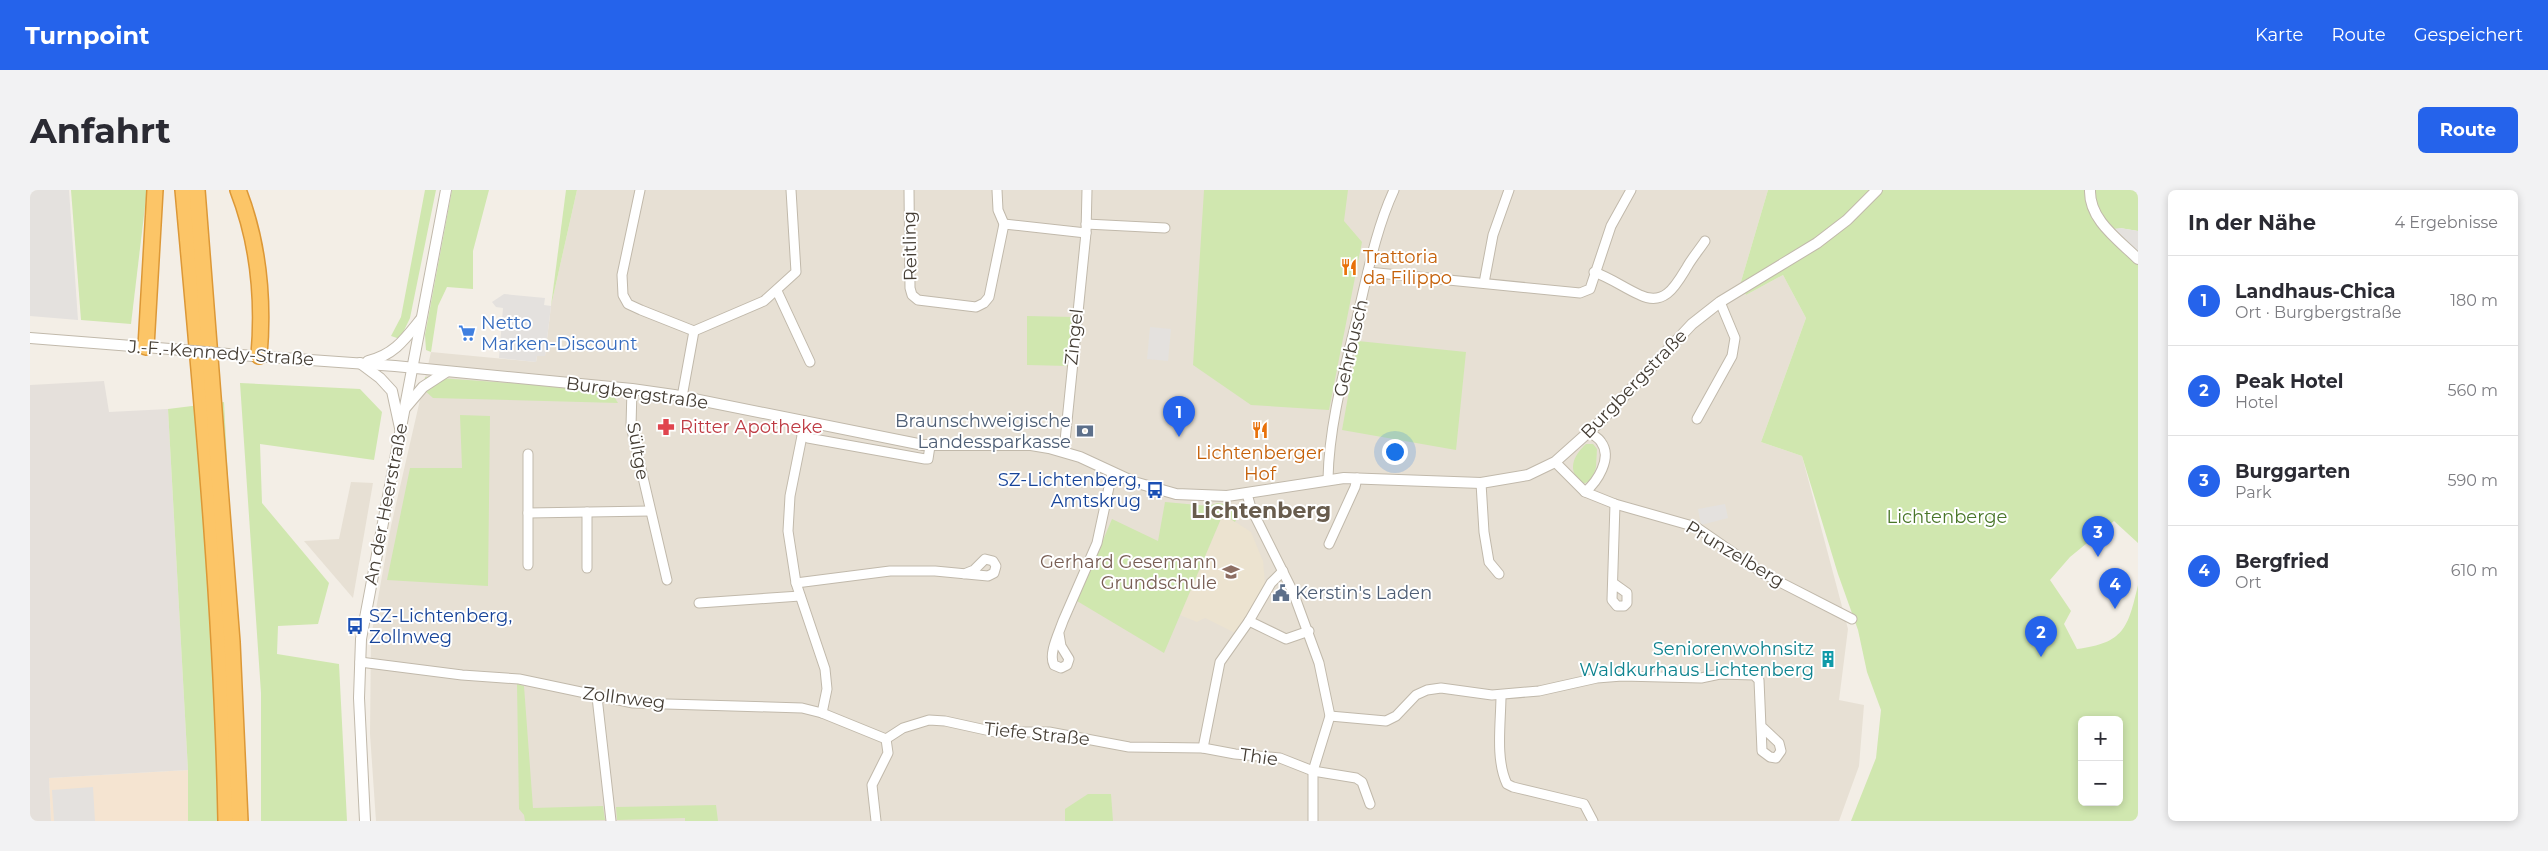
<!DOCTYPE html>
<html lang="de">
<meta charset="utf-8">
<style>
body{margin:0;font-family:Montserrat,sans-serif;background:#f2f2f3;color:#2b2b33}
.controls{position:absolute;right:15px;bottom:15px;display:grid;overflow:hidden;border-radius:8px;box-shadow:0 2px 8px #0003}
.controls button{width:45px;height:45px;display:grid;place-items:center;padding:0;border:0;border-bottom:1px solid #e1e1e2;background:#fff;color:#2b2b33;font:25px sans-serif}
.you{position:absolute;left:1364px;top:261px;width:18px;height:18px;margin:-12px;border:4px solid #fff;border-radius:50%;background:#1a73e8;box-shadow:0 0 0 8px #1a73e833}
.badge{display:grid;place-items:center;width:32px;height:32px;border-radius:50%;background:#2563eb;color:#fff;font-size:16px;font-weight:700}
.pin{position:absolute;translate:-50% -41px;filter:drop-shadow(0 1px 2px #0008)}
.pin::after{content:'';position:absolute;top:26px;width:18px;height:15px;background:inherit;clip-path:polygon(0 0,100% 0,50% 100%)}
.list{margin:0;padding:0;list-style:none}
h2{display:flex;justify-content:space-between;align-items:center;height:65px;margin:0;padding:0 20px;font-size:21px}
h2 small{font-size:16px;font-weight:400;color:#7c7c81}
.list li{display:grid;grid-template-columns:32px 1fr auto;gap:15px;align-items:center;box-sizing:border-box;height:90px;padding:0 20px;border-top:1px solid #e1e1e2}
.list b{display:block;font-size:19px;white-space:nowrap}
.list p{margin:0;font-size:16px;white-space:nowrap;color:#7c7c81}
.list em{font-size:16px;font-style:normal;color:#7c7c81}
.map{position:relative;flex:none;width:2108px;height:631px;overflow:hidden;border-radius:8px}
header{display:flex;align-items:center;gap:30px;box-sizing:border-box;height:70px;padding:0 25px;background:#2563eb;color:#fff}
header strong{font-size:24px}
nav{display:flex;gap:28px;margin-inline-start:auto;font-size:18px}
.intro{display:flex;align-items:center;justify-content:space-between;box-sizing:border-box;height:120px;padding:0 30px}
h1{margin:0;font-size:35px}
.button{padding:12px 22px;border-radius:8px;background:#2563eb;color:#fff;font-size:18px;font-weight:700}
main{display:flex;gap:30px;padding:0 30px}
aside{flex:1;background:#fff;border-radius:8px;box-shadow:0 2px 8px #0003}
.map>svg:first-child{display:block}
.residential{fill:#e7e0d4}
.commercial{fill:#f5e4d1}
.industrial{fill:#e5e0db}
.education{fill:#ece3d0}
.green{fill:#d0e7af;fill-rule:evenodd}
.parking{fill:#e4e1de}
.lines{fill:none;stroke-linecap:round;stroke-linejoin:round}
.minor-casing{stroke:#c1b9ab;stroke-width:11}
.tertiary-casing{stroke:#c1b9ab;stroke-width:12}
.motorway-casing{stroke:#dc9837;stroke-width:18}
.minor{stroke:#fff;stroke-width:9}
.tertiary{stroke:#fff;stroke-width:10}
.motorway{stroke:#fcc567;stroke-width:15}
.tertiary-bridge-casing{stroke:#c1b9ab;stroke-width:12;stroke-linecap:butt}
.tertiary-bridge{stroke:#fff;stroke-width:10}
.labels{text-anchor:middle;stroke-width:4;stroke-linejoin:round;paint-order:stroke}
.street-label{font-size:18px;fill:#453e35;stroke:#fff}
.food-label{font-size:18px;fill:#c56008;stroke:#fff;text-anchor:start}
.shop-label{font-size:18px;fill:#366cbe;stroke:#fff;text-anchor:start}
.service-label{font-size:18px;fill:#4e5e75;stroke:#fff;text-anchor:end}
.health-label{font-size:18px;fill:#be3a42;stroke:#fff;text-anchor:start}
.transit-label{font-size:18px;fill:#164399;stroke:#fff;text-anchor:end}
.park-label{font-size:18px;fill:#497629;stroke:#fff}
.education-label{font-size:18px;fill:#785e54;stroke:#fff;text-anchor:end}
.culture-label{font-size:18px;fill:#0d838f;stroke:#fff;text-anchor:end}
.district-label{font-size:22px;font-weight:bold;fill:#685c4d;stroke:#fff}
</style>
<header>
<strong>Turnpoint</strong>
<nav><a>Karte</a><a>Route</a><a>Gespeichert</a></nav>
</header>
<div class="intro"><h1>Anfahrt</h1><a class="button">Route</a></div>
<main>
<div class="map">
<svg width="2108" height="631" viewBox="0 0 2108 631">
<rect width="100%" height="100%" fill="#f3eee6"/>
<g class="residential">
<polygon points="547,0 1738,0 1710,95 1716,105 1753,85 1776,128 1731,252 1772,266 1818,439 1809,510 1834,515 1829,576 1809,631 346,631 340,544 341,447 361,336 401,162 506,172 507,166 515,166 521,116"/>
<polygon points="321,292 343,293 323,408 274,351 309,349"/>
</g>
<polygon class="commercial" points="158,580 158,631 21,631 19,588"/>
<polygon class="industrial" points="74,191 79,222 138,219 158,580 19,588 21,631 0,631 0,195"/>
<polygon class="education" points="1193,324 1221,342 1233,371 1235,393 1216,432 1207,444 1175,428 1167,432 1150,425"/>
<g class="green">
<polygon points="41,0 117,0 101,134 51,130"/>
<polygon points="395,0 406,0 380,128 370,149 361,146 371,127"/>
<polygon points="422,0 459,0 443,61 443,99 417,97 408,116 401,162 396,160 395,145"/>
<polygon points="536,0 547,0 521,116"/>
<polygon points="1174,0 1318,0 1314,31 1332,52 1299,220 1221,215 1163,175"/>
<path d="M1738,0H2108V41L2090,38L2108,63V353L2084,331L2040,367L2020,390L2041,421L2034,434L2047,459C2094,453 2098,438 2108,395V631H1821L1846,568L1851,520L1837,482L1828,440L1808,384L1772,266L1731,252L1776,128L1753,85L1716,105L1710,95ZM2052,530H2089V612H2052Z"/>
<polygon points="997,126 1044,127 1039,176 997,175"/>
<polygon points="1328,151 1436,162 1426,260 1312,240"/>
<polygon points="395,187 580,200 588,213 403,208 393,199"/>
<polygon points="210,193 330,199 352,222 344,270 230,254 232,313 299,393 288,434 248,436 247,464 309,474 317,631 231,631 231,503"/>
<polygon points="194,212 216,631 158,631 158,580 138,219"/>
<polygon points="430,225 460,226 458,396 357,390 380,278 432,278"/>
<path d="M1556,254H1563L1567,259L1566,277L1562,290L1553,294C1536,281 1543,266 1556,254Z"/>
<polygon points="1135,312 1179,316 1187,313 1203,315 1210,321 1205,332 1193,324 1134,463 1047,411 1082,329 1128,351"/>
<polygon points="487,494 494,496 503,618 573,616 575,630 495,631 494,625 489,619"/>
<polygon points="1058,604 1081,604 1083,631 1035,631 1035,619"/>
<polygon points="686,615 688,631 655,631 655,628 587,630 586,617"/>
</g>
<g class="parking">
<polygon points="0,0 39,0 48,130 0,126"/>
<polygon points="2090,38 2108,41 2108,63 2083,39"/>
<polygon points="474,104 515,108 514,115 521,116 515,166 507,166 506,172 469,168 473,118 466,117 462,112"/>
<polygon points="1120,137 1141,139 1138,171 1117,169"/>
<polygon points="1695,314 1698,328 1671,335 1668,319"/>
<polygon points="63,597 65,631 24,631 22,600"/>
</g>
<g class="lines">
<g class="minor-casing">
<g id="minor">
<polyline points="610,0 592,85 593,105 598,114 611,120 664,141 734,111 766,82 761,0"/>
<polyline points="879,0 880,98 882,105 888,110 946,117 954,113 959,107 974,34 968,20 967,0"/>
<polyline points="974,34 1056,43"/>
<polyline points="1056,34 1135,38"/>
<polyline points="1338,82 1550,103 1560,99 1581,36 1601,0"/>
<path d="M1564,82C1581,88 1594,98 1610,105C1635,117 1646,95 1657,77C1662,68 1669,60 1675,51"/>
<polyline points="1454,93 1463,45 1479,0"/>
<polyline points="747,101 780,172"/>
<polyline points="602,199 601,236 637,390"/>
<polyline points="652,207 664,141"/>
<polyline points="1667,229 1702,166 1705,148 1690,112"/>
<polyline points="775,231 760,306 758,341 766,393 795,479 797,499 792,523"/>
<polyline points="772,245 778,248 895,269 898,269 900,256"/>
<polyline points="1034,261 1056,43 1057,0"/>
<polyline points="1525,272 1555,302 1585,314 1666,337 1734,384 1822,429"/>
<path d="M1298,289C1299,234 1315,178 1328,124C1338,82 1346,39 1364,0"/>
<polyline points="1451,293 1454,342 1459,372 1469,384"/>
<path d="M1555,302C1567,292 1583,268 1571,252C1569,248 1563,245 1559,242"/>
<polyline points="1217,304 1221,318 1263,402 1289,473 1300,526 1283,581 1283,631"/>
<polyline points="557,322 557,378"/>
<polyline points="498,323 620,321"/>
<polyline points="1299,354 1325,297 1327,288"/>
<polyline points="498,375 498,264"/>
<polyline points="766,393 860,381 905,381 958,386 964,383 966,376 963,371 955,369 944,380 934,384"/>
<polyline points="1583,393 1597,403 1597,413 1594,416 1587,416 1582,410 1585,314"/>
<polyline points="669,413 770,406"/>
<polyline points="1219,431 1256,449 1279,441"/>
<path d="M1029,444L1031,456L1039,469L1037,475L1031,478L1024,475C1018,464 1029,443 1033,431L1067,353L1082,283"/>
<polyline points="330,472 432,485 489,489 603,513 772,518 792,523 856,549"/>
<path d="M1471,505C1471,532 1465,569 1477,594L1483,597L1554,614L1563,631"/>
<polyline points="567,507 581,631"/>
<polyline points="1300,526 1356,531 1366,526 1386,505 1397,500 1411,498 1462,505 1509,501 1567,488 1592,486 1671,488 1690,484 1724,485 1729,490 1732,561 1740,567 1746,568 1751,561 1749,553 1732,537"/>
<polyline points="856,549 873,538 899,530 915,531 965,542 1019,542 1099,557 1173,558 1205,564 1250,568 1283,581 1326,588 1332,592 1340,614"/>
<polyline points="1173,558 1190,472 1219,431 1241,393 1253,381"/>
<polyline points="846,631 842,595 858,563 856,549"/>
</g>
</g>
<g class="tertiary-casing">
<g id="tertiary">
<path d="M2060,0C2059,30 2089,50 2108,69"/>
<polyline points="0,148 140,159"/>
<polyline points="210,165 365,176 602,199 644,205 893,255 1001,255 1019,258 1050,267 1104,292 1146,304 1197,306 1314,288 1451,293 1498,285 1525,272 1571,231 1662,134 1690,112 1787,53 1817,30 1847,0"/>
<path d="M338,171C364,165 375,149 391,129"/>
<polyline points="330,173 350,188 362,201 370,238"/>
<polyline points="376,217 393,197 416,182"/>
<polyline points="335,631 329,508 331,449 416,0"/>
</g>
</g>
<g class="motorway-casing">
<g id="motorway">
<path d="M153,0C172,210 192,420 196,631"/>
<polyline points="167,0 202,452 210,631"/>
<path d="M208,0C229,54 234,108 229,166"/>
<polyline points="116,157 125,0"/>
</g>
</g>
<use href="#minor" class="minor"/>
<use href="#tertiary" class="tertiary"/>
<use href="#motorway" class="motorway"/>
<g class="tertiary-bridge-casing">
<polyline id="tertiary-bridge" points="140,159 210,165"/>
</g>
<use href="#tertiary-bridge" class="tertiary-bridge"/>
</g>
<defs>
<g id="restaurant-bare" transform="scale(1.35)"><path d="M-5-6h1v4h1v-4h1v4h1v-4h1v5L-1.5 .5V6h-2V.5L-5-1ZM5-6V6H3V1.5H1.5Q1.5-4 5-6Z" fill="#e8710a" stroke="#fff" stroke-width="2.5" paint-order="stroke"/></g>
<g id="supermarket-bare" transform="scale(1.35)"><path d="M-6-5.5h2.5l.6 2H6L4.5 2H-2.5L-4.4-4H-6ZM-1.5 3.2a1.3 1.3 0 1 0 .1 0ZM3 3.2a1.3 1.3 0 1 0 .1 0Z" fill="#3f7fe0" stroke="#fff" stroke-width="2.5" paint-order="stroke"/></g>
<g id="pharmacy-bare" transform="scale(1.35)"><path d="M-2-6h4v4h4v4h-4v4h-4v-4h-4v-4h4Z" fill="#e0444e" stroke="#fff" stroke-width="2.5" paint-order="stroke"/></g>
<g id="bank-bare" transform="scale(1.35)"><path d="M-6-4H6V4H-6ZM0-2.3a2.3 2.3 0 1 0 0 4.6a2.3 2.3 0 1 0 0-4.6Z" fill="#5c6f8a" stroke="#fff" stroke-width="2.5" paint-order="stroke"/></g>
<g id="bus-bare" transform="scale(1.35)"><path d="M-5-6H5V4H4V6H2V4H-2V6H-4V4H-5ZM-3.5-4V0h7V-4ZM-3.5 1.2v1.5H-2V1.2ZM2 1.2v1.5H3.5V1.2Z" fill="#1a4fb4" stroke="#fff" stroke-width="2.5" paint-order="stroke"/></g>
<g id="school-bare" transform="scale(1.35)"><path d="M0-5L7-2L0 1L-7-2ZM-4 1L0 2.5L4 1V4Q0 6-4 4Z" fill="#8d6e63" stroke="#fff" stroke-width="2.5" paint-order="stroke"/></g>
<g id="civic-bare" transform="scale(1.35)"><path d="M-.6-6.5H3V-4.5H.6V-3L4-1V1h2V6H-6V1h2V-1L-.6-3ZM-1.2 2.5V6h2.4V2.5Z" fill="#5c6f8a" stroke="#fff" stroke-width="2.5" paint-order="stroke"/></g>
<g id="building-bare" transform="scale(1.35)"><path d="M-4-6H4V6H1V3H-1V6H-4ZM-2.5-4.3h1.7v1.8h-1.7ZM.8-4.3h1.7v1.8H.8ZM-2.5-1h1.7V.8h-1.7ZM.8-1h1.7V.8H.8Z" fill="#0f9aa8" stroke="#fff" stroke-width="2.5" paint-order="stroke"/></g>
</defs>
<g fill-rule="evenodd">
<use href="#restaurant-bare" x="1319" y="77"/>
<use href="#supermarket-bare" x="437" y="143"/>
<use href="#pharmacy-bare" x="636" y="237"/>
<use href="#restaurant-bare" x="1230" y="240"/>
<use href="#bank-bare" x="1055" y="241"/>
<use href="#bus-bare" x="1125" y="300"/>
<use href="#school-bare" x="1201" y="382"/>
<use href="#civic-bare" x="1251" y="403"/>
<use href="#bus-bare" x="325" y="436"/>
<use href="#building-bare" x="1798" y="469"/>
</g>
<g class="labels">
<g class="street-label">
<text transform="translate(880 56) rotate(-91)" y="6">Reitling</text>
<text transform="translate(1044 147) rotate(-84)" y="6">Zingel</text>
<text transform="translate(1321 158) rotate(-77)" y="6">Gehrbusch</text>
<text transform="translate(191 163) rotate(4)" y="6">J.-F.-Kennedy-Straße</text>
<text transform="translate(1604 194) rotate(-46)" y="6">Burgbergstraße</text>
<text transform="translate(607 203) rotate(8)" y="6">Burgbergstraße</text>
<text transform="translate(608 261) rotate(80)" y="6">Sültge</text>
<text transform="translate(356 314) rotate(-79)" y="6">An der Heerstraße</text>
<text transform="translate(1705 364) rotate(31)" y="6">Prunzelberg</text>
<text transform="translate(594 508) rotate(7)" y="6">Zollnweg</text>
<text transform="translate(1007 544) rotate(6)" y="6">Tiefe Straße</text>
<text transform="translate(1229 567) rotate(8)" y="6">Thie</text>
</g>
<g class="food-label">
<text x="1333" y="73">Trattoria<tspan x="1333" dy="21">da Filippo</tspan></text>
<text x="1230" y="269" text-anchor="middle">Lichtenberger<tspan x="1230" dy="21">Hof</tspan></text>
</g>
<g class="shop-label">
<text x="451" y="139">Netto<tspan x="451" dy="21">Marken-Discount</tspan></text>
</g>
<g class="service-label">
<text x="1041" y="237">Braunschweigische<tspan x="1041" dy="21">Landessparkasse</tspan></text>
<text x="1265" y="409" text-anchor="start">Kerstin's Laden</text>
</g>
<g class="health-label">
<text x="650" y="243">Ritter Apotheke</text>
</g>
<g class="transit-label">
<text x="1111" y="296">SZ-Lichtenberg,<tspan x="1111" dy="21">Amtskrug</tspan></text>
<text x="339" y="432" text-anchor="start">SZ-Lichtenberg,<tspan x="339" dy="21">Zollnweg</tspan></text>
</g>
<g class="park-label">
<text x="1917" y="333">Lichtenberge</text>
</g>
<g class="education-label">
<text x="1187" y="378">Gerhard Gesemann<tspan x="1187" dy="21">Grundschule</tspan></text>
</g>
<g class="culture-label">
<text x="1784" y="465">Seniorenwohnsitz<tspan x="1784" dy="21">Waldkurhaus Lichtenberg</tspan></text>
</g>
<g class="district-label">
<text x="1231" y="328">Lichtenberg</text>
</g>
</g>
</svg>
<div class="controls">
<button>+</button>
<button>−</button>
</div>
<div class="you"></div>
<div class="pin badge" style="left:1149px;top:247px">1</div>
<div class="pin badge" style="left:2011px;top:467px">2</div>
<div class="pin badge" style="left:2068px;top:367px">3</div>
<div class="pin badge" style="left:2085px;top:419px">4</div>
</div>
<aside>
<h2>In der Nähe<small>4 Ergebnisse</small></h2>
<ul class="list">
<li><span class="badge">1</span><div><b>Landhaus-Chica</b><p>Ort · Burgbergstraße</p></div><em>180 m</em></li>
<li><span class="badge">2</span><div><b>Peak Hotel</b><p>Hotel</p></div><em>560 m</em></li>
<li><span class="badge">3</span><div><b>Burggarten</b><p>Park</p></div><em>590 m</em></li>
<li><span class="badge">4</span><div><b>Bergfried</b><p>Ort</p></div><em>610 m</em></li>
</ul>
</aside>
</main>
